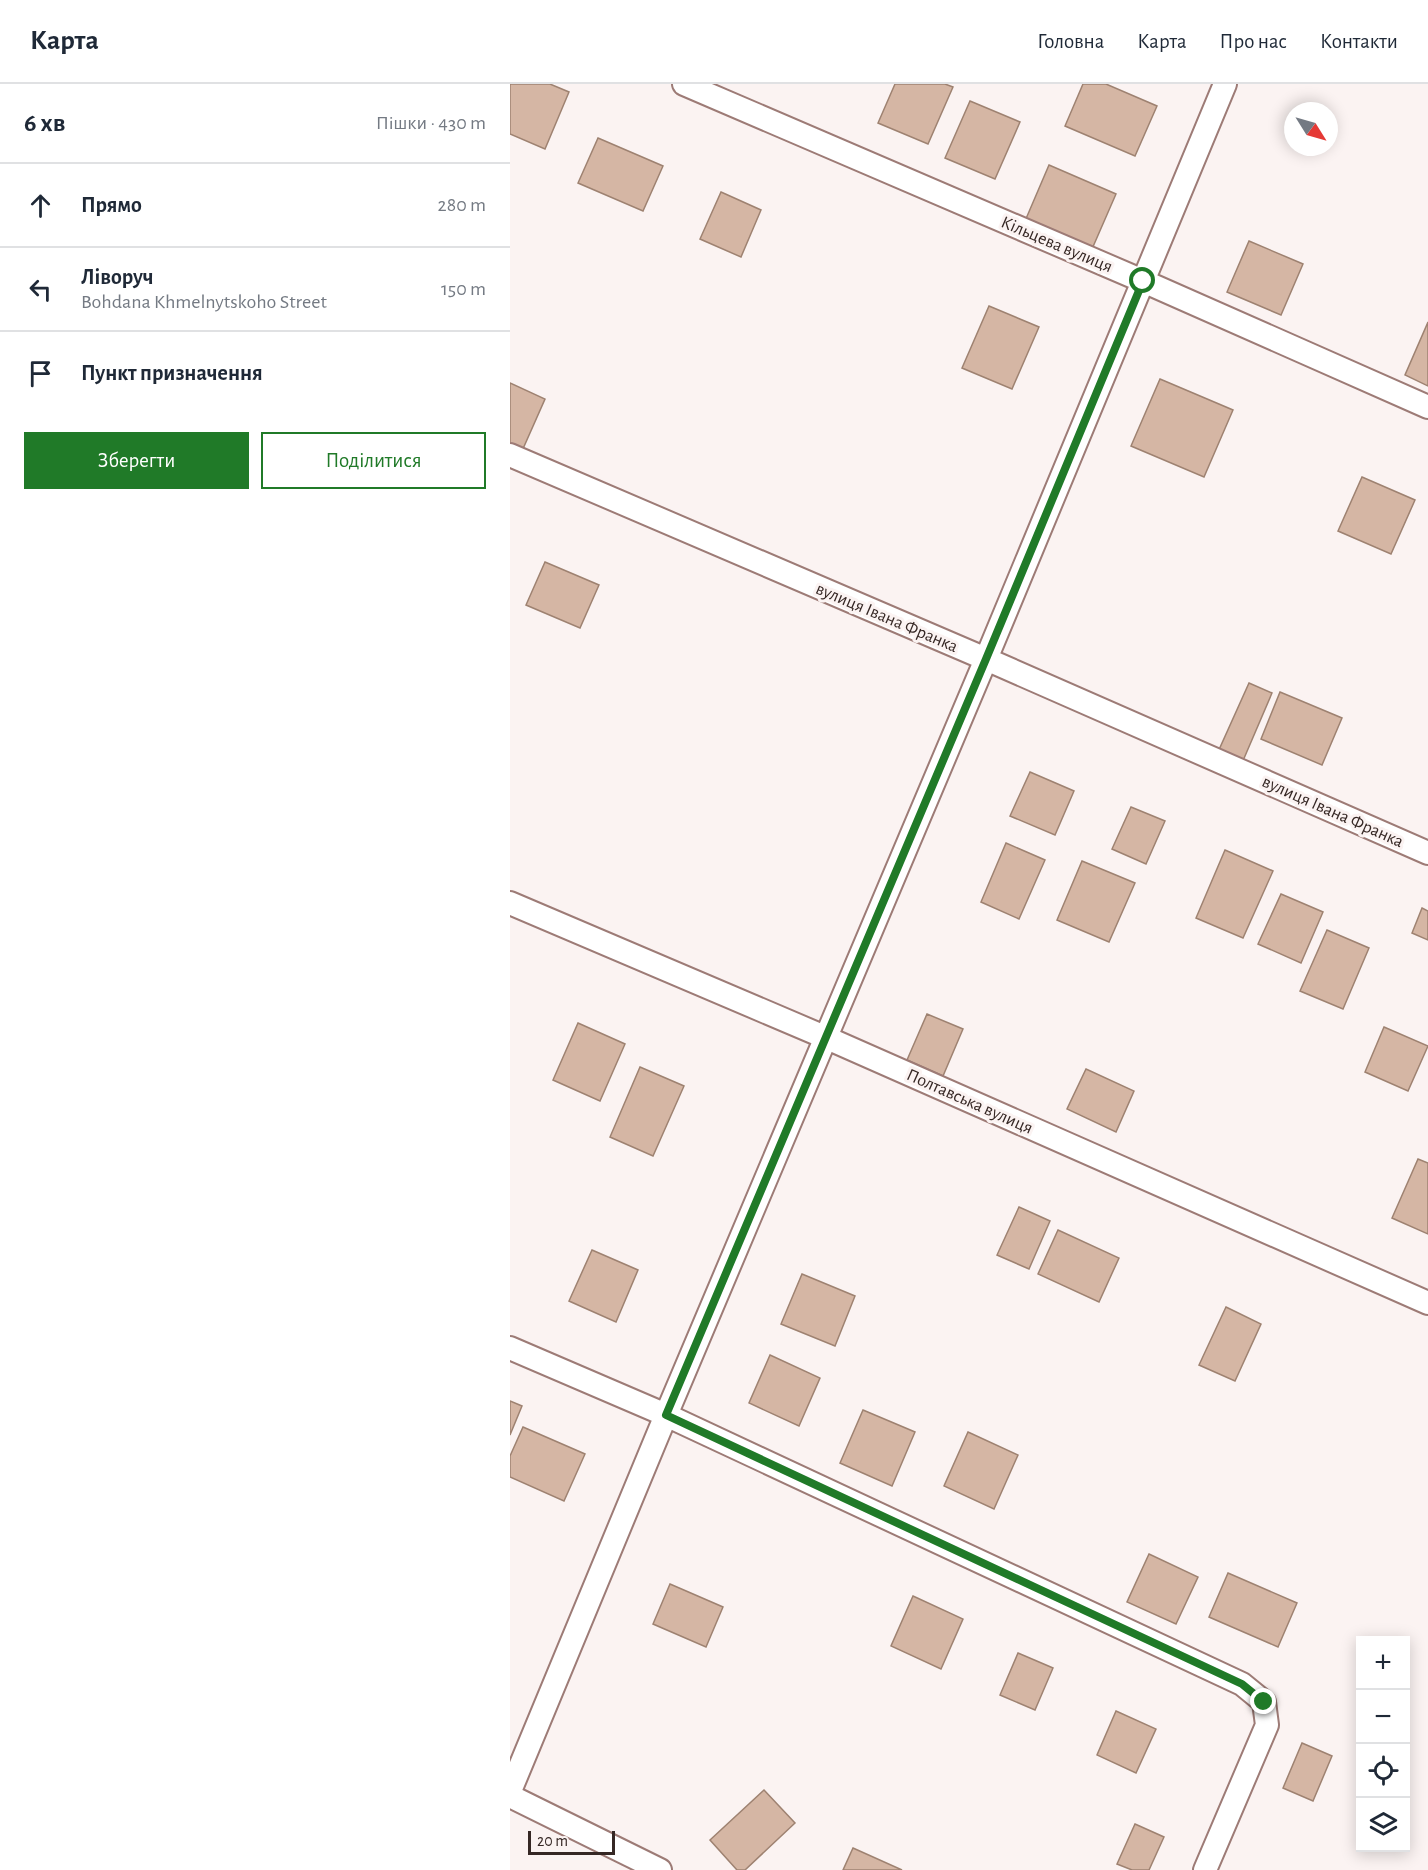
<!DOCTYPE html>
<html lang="uk">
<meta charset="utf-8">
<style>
body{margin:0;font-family:"Alegreya Sans",sans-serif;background:#f2f2f3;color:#1f2937}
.controls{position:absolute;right:18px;bottom:18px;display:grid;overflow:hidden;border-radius:0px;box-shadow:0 3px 15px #0003}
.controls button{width:54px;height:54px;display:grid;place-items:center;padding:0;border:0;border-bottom:2px solid #e0e1e3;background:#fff;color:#1f2937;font:30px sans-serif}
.compass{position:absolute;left:774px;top:18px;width:54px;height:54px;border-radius:50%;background:#fff;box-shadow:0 3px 15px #0003;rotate:127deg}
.scale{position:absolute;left:18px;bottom:15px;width:87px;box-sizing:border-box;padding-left:6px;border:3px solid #352724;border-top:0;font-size:16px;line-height:21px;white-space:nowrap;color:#352724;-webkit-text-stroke:4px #fbf3f2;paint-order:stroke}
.stop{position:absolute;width:18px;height:18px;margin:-14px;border:4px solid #207a28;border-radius:50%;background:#fff}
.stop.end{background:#207a28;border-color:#fff;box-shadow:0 2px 6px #0008}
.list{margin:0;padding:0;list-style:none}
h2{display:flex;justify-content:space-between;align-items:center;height:78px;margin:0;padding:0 24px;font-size:26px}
h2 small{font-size:20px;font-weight:400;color:#747a83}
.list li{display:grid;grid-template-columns:39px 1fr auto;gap:18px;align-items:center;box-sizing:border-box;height:84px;padding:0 24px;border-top:2px solid #e0e1e3}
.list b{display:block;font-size:22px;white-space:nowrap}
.list p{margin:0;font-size:20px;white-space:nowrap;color:#747a83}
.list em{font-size:20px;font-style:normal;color:#747a83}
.actions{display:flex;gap:12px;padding:18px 24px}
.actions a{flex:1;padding:14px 0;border:2px solid #207a28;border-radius:0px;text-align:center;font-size:21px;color:#207a28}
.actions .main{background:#207a28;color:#fff}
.icon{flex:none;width:33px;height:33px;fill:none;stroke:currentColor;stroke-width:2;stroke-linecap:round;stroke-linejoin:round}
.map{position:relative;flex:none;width:918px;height:1786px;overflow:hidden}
header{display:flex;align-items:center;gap:36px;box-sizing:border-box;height:84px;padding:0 30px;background:#fff;border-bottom:2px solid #e0e1e3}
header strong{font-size:28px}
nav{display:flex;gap:33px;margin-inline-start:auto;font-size:21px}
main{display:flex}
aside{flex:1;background:#fff}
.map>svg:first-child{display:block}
.building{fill:#d5b6a4;stroke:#9e8271;stroke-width:1.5}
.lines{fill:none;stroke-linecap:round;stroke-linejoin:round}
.street-casing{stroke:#9d7b76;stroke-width:26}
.street{stroke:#fff;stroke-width:22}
.route{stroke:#207a28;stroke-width:8}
.labels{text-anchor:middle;stroke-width:6;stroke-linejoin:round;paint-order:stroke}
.street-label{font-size:18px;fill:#352724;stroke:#fbf3f2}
</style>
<header>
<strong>Карта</strong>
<nav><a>Головна</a><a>Карта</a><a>Про нас</a><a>Контакти</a></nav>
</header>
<main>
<aside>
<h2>6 хв<small>Пішки · 430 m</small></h2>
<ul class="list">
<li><svg class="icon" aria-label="ahead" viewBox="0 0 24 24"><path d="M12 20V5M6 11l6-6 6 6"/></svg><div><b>Прямо</b></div><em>280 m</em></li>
<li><svg class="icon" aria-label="left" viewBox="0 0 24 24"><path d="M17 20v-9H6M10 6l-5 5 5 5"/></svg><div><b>Ліворуч</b><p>Bohdana Khmelnytskoho Street</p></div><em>150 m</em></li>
<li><svg class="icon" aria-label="arrive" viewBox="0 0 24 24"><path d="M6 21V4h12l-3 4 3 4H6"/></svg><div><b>Пункт призначення</b></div></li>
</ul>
<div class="actions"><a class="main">Зберегти</a><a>Поділитися</a></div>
</aside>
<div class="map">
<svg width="918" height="1786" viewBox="0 0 918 1786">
<rect width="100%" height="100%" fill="#fbf3f2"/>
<g class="building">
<polygon points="0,0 40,0 59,8 35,65 0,50"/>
<polygon points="385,0 435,0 443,3 418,60 368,39"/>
<polygon points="573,0 596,0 647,22 625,72 555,42"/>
<polygon points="460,17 510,38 485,95 435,74"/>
<polygon points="88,54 153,82 133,127 68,99"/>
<polygon points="539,81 606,110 582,165 515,137"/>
<polygon points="211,108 251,126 231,173 190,155"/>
<polygon points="739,157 793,180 771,231 717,208"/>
<polygon points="479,222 529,243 502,305 452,284"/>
<polygon points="918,238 918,302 895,291"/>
<polygon points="650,295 723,326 694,393 621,362"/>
<polygon points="0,299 35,315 12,367 0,362"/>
<polygon points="852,393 905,416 881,470 828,447"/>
<polygon points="35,478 89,501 70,544 16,521"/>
<polygon points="739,599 762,609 732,679 708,668"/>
<polygon points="770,608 832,634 812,681 751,655"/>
<polygon points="520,688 564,707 545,751 500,732"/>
<polygon points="621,723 655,737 636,780 602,765"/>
<polygon points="496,759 535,776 509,835 471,818"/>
<polygon points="715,766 763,787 733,854 686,834"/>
<polygon points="572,777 625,799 599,858 547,836"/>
<polygon points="771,810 813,828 791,879 748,860"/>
<polygon points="912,824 918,827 918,856 902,849"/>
<polygon points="817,846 859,864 833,925 790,907"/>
<polygon points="417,930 453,945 433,992 397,976"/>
<polygon points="68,939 115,960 90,1017 43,996"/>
<polygon points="874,943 918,962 898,1007 855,988"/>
<polygon points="130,983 174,1002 143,1072 100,1053"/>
<polygon points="576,985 624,1007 606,1048 557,1025"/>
<polygon points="908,1075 918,1079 918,1150 882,1134"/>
<polygon points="509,1123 540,1137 519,1185 487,1171"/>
<polygon points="548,1146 609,1174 589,1218 528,1190"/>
<polygon points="82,1166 128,1186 106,1238 59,1217"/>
<polygon points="292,1190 345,1212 325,1262 271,1240"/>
<polygon points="716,1223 751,1240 725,1297 689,1281"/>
<polygon points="260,1271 310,1294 289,1342 239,1319"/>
<polygon points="0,1317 12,1322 0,1351"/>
<polygon points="353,1326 405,1348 382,1402 330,1379"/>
<polygon points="13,1343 75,1370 54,1417 0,1393 0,1372"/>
<polygon points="458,1348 508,1371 484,1425 434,1402"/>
<polygon points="639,1470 688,1493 666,1540 617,1518"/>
<polygon points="718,1489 787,1519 768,1563 699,1533"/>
<polygon points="160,1500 213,1523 196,1563 143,1540"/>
<polygon points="403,1512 453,1535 431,1585 381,1562"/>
<polygon points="508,1569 543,1584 525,1626 490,1611"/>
<polygon points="606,1627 646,1645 626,1689 587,1671"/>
<polygon points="792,1659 822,1672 803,1717 773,1704"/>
<polygon points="254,1706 285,1739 235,1786 227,1786 200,1756"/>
<polygon points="625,1740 654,1753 639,1786 622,1786 607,1780"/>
<polygon points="343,1764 392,1786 333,1786"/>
</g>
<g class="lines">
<g class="street-casing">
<g id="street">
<polyline points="174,0 633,197 918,323"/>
<polyline points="0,371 476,575 918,769"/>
<polyline points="0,819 317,954 918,1219"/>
<polyline points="0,1264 156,1331 732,1600 754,1618 757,1641 695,1786"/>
<polyline points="0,1707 156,1331 476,575 715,0"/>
<polyline points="0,1712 150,1786"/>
</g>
</g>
<use href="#street" class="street"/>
</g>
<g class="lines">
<polyline class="route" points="633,197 476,575 156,1331 732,1600 754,1618"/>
</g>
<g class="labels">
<g class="street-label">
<text transform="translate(547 160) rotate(23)" y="6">Кільцева вулиця</text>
<text transform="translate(377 533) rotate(23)" y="6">вулиця Івана Франка</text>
<text transform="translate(823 727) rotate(24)" y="6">вулиця Івана Франка</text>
<text transform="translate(460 1017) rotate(24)" y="6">Полтавська вулиця</text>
</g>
</g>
</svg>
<div class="controls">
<button>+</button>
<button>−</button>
<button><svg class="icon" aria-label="locate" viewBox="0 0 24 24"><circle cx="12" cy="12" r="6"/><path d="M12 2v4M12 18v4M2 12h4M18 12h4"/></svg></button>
<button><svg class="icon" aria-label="layers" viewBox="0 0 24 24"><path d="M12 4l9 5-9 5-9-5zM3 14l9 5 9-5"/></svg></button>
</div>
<svg class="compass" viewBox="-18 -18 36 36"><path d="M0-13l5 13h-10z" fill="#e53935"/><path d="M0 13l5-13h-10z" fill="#747a83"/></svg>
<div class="scale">20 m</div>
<div class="stop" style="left:633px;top:197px"></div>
<div class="stop end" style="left:754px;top:1618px"></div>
</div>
</main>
